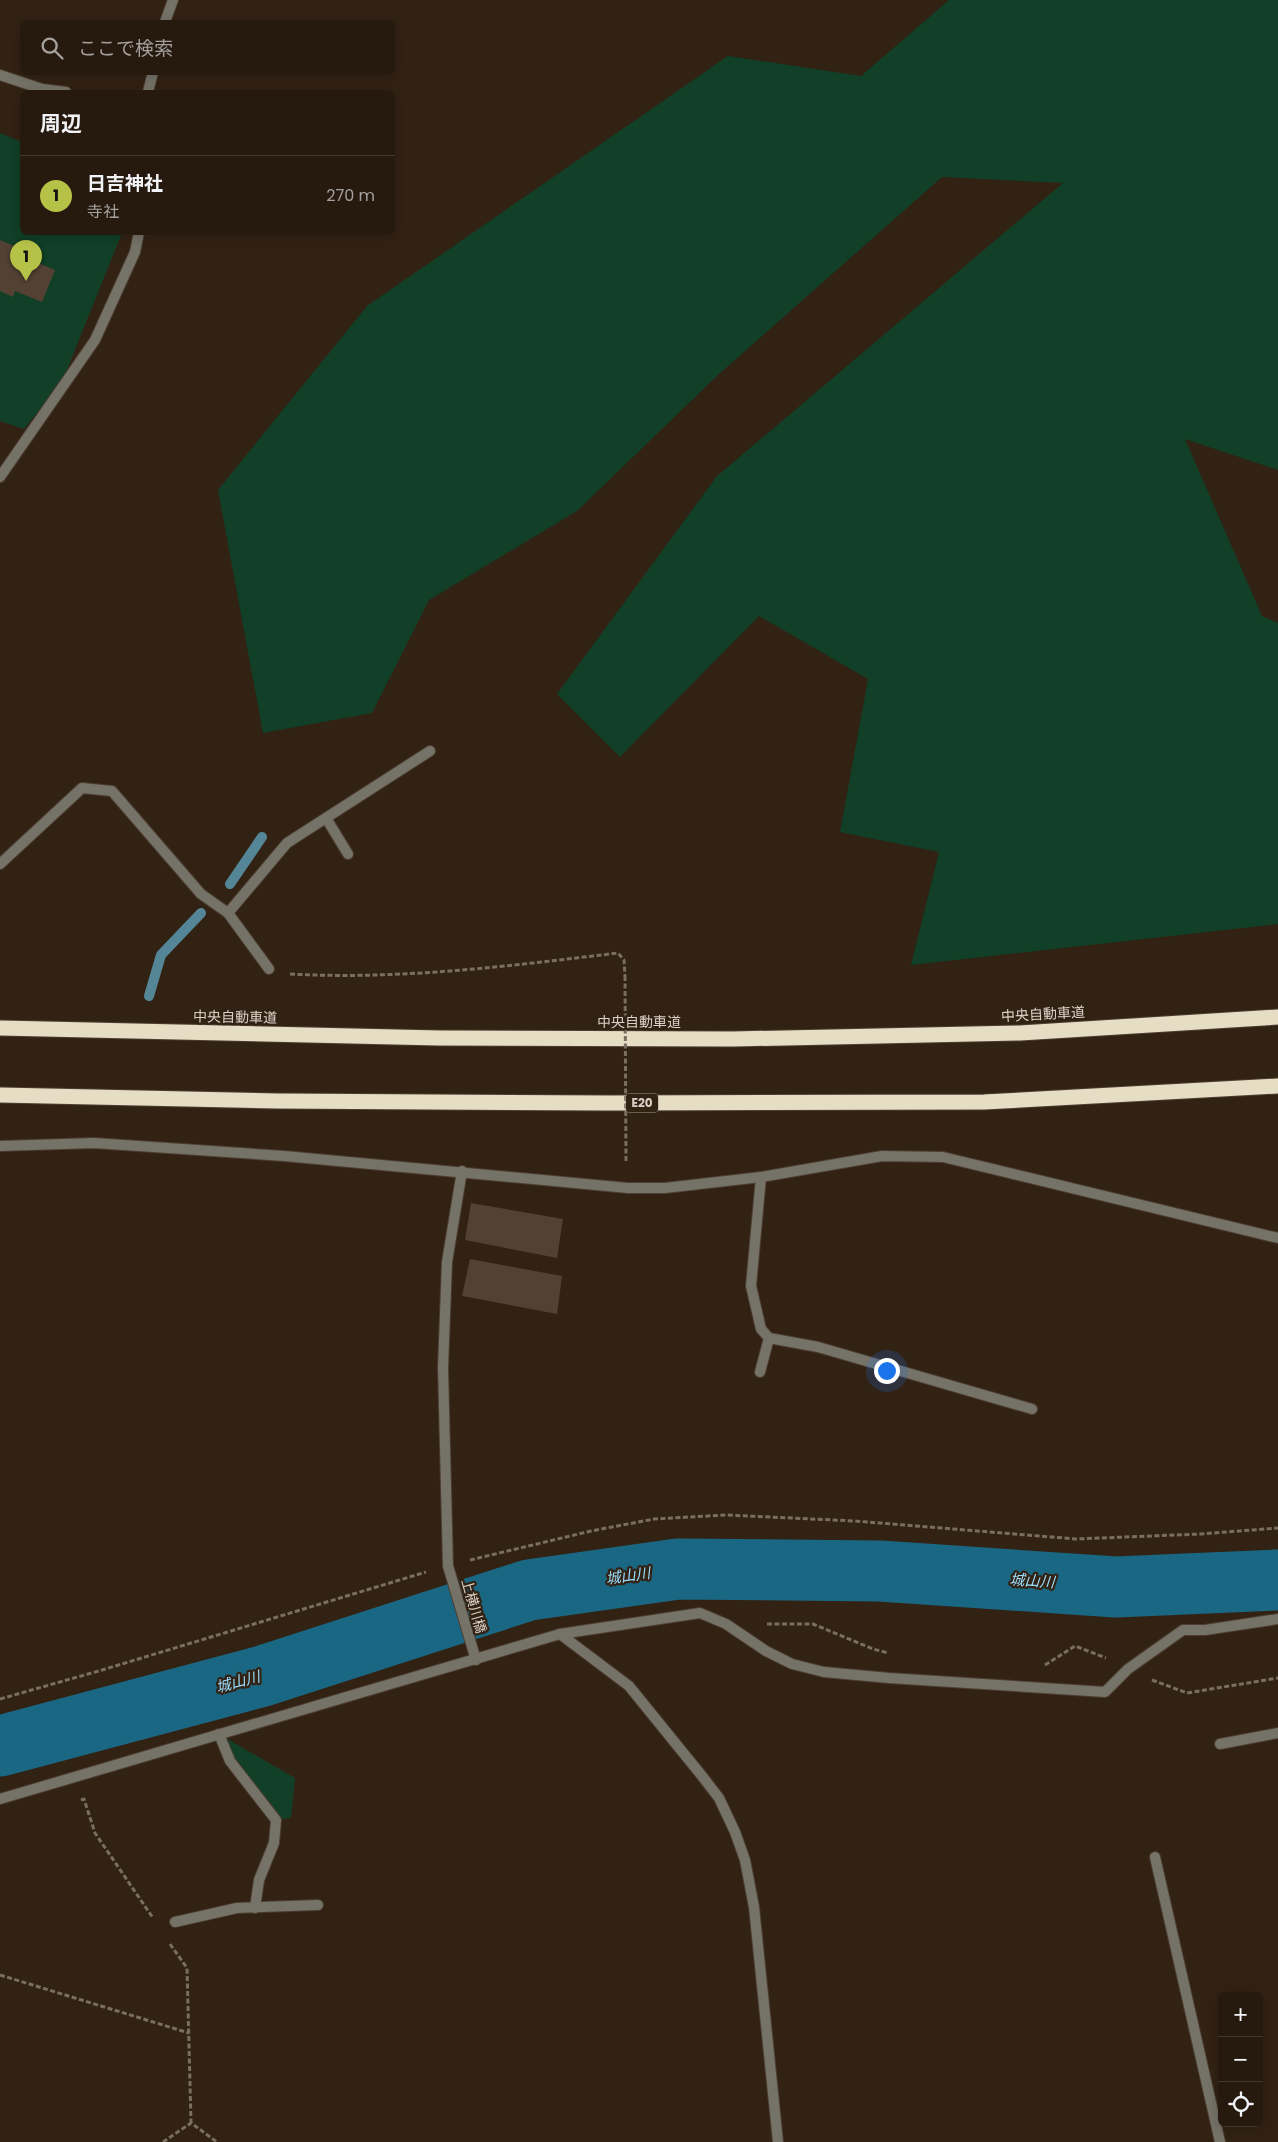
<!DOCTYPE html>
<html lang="ja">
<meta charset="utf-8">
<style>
body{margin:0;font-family:Poppins,"Noto Sans JP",sans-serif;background:#2e2318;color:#f1f3f6}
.controls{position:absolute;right:15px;bottom:15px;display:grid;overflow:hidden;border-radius:8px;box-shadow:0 2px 12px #0003}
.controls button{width:45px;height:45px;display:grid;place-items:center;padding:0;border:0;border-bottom:1px solid #42382f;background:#261a0f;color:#f1f3f6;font:25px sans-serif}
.you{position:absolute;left:886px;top:1370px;width:18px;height:18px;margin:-12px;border:4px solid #fff;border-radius:50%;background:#1a73e8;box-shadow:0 0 0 8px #1a73e833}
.badge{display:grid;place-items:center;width:32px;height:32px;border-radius:50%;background:#b6c148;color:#111;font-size:16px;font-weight:700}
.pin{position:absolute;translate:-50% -41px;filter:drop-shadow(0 1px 2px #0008)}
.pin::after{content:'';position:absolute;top:26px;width:18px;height:15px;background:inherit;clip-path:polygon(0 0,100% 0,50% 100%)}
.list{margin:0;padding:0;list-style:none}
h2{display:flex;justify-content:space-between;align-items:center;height:65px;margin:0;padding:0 20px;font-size:21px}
h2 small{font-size:16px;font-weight:400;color:#a4a19e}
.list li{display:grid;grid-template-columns:32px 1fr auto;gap:15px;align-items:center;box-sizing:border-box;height:80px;padding:0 20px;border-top:1px solid #42382f}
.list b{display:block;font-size:19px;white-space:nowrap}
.list p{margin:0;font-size:16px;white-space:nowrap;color:#a4a19e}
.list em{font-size:16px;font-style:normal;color:#a4a19e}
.icon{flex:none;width:28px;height:28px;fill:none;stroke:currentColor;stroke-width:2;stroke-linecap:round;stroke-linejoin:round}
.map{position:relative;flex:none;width:1278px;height:2142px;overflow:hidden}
.search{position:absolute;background:#261a0f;box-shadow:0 2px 12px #0003;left:20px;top:20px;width:375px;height:55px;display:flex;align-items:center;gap:12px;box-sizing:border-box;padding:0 18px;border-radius:8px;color:#a4a19e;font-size:19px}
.panel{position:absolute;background:#261a0f;box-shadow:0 2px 12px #0003;left:20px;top:90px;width:375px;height:145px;border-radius:8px}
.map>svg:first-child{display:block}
.green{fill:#113f27}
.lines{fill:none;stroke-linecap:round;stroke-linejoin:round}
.stream{stroke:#548697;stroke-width:10}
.river{stroke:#1a6783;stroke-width:61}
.building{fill:#534233}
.service-casing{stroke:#4d3e31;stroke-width:12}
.minor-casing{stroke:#4d3e31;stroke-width:12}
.motorway-casing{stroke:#4d3e31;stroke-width:17}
.path{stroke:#7b6d61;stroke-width:3;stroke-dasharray:5 2.5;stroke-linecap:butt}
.service{stroke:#757268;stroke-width:10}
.minor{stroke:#757268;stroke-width:10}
.motorway{stroke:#e5ddc4;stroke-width:15}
.path-bridge{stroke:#7b6d61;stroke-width:3;stroke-dasharray:5 2.5;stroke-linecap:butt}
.labels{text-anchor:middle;stroke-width:4.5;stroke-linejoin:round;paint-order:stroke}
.shield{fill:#322214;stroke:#a89c91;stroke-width:1}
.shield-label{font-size:12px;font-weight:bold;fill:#dbd0c7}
.street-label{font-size:14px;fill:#dbd0c7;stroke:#322214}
.water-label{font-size:15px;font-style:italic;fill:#99defd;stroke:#322214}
</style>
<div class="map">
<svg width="1278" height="2142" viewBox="0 0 1278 2142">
<rect width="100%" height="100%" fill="#322214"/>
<g class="green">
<polygon points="949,0 1278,0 1278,470 1185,439 1262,616 1278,623 1278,924 911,965 939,852 840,832 868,679 759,616 620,757 557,694 717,476 1063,183 942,177 718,375 577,511 429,600 372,713 263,733 218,490 367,306 728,56 861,76"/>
<polygon points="0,133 22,142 22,232 122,233 62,382 24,429 0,421"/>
<polygon points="219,1734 295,1778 291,1818 276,1820 230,1761"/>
</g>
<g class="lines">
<g class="stream">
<polyline points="230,884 262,837"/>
<polyline points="149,996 161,955 201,913"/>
</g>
<polyline class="river" points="0,1746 263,1676 529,1590 678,1569 880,1571 1116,1587 1278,1580"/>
</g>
<g class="building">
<polygon points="0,240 26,251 24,257 55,270 42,302 15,291 13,297 0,291"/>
<polygon points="471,1203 563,1219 557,1258 465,1240"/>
<polygon points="470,1259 562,1276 557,1314 462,1296"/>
</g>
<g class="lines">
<g class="service-casing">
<g id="service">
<polyline points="0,75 42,89 66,92"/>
<polyline points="326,818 348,854"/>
<polyline points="760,1372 769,1338"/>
<polyline points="219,1734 230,1761 276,1820 274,1843 259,1880 255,1908"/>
<polyline points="1220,1744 1278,1733"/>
<polyline points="1155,1857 1220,2142"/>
<polyline points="175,1922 237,1908 318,1905"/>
</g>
</g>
<g class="minor-casing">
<g id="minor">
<polyline points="165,22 173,0"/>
<polyline points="148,92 153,72"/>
<polyline points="0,477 95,340 135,252 139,232"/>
<polyline points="0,864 82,788 112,791 201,894 228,913 287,843 430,751"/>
<polyline points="228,913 269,969"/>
<polyline points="0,1146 94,1143 284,1156 628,1188 665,1188 761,1177 882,1156 943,1157 1278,1238"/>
<polyline points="462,1171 447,1262 443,1368 448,1566 476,1660"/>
<polyline points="761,1177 751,1286 761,1329 769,1338 818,1347 1032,1409"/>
<polyline points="560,1634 629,1686 702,1776 719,1798 735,1832 745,1860 754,1907 778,2142"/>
<polyline points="0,1799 560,1634 700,1613 726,1624 766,1651 792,1664 824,1672 889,1678 1105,1692 1128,1669 1183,1630 1205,1630 1278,1619"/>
</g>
</g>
<g class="motorway-casing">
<g id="motorway">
<polyline points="0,1028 439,1038 733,1039 1020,1033 1278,1017"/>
<polyline points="0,1095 277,1101 610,1103 984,1102 1278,1086"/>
</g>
</g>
<g class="path">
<path d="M290,974C400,980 509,966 618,953L624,960L625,976"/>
<polyline points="470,1560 591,1531 654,1519 726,1515 855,1521 1076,1539 1200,1534 1278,1528"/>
<polyline points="767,1624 813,1624 873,1649 888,1653"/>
<polyline points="1045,1665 1075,1646 1106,1658"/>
<polyline points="1152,1680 1187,1693 1278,1678"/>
<polyline points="0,1699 102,1670 426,1572"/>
<polyline points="81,1800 84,1799 95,1833 153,1918"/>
<polyline points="170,1944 187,1968 191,2123"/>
<polyline points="0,1975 189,2033"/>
<polyline points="163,2142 191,2123 217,2142"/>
</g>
<use href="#service" class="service"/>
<use href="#minor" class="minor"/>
<use href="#motorway" class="motorway"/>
<polyline class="path-bridge" points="625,976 626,1161"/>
</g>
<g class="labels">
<rect class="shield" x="626" y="1093.5" width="32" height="19" rx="4"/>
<g class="shield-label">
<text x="642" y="1107">E20</text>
</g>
<g class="street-label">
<text transform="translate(1043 1014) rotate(-3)" y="5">中央自動車道</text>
<text transform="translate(235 1017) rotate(1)" y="5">中央自動車道</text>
<text x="639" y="1027">中央自動車道</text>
<text transform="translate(474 1606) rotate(74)" y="5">上横川橋</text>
</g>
<g class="water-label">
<text transform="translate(628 1576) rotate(-8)" y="5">城山川</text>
<text transform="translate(1032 1581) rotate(4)" y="5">城山川</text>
<text transform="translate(238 1682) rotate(-15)" y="5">城山川</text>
</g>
</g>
</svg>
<div class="controls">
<button>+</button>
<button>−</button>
<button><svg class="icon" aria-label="locate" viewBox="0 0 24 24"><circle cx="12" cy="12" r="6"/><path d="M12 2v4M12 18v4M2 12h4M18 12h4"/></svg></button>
</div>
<div class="you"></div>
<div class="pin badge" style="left:26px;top:281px">1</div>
<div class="search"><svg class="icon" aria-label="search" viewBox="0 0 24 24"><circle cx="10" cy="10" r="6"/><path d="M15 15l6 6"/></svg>ここで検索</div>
<section class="panel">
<h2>周辺<small></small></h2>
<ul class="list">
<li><span class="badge">1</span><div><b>日吉神社</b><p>寺社</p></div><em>270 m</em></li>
</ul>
</section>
</div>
